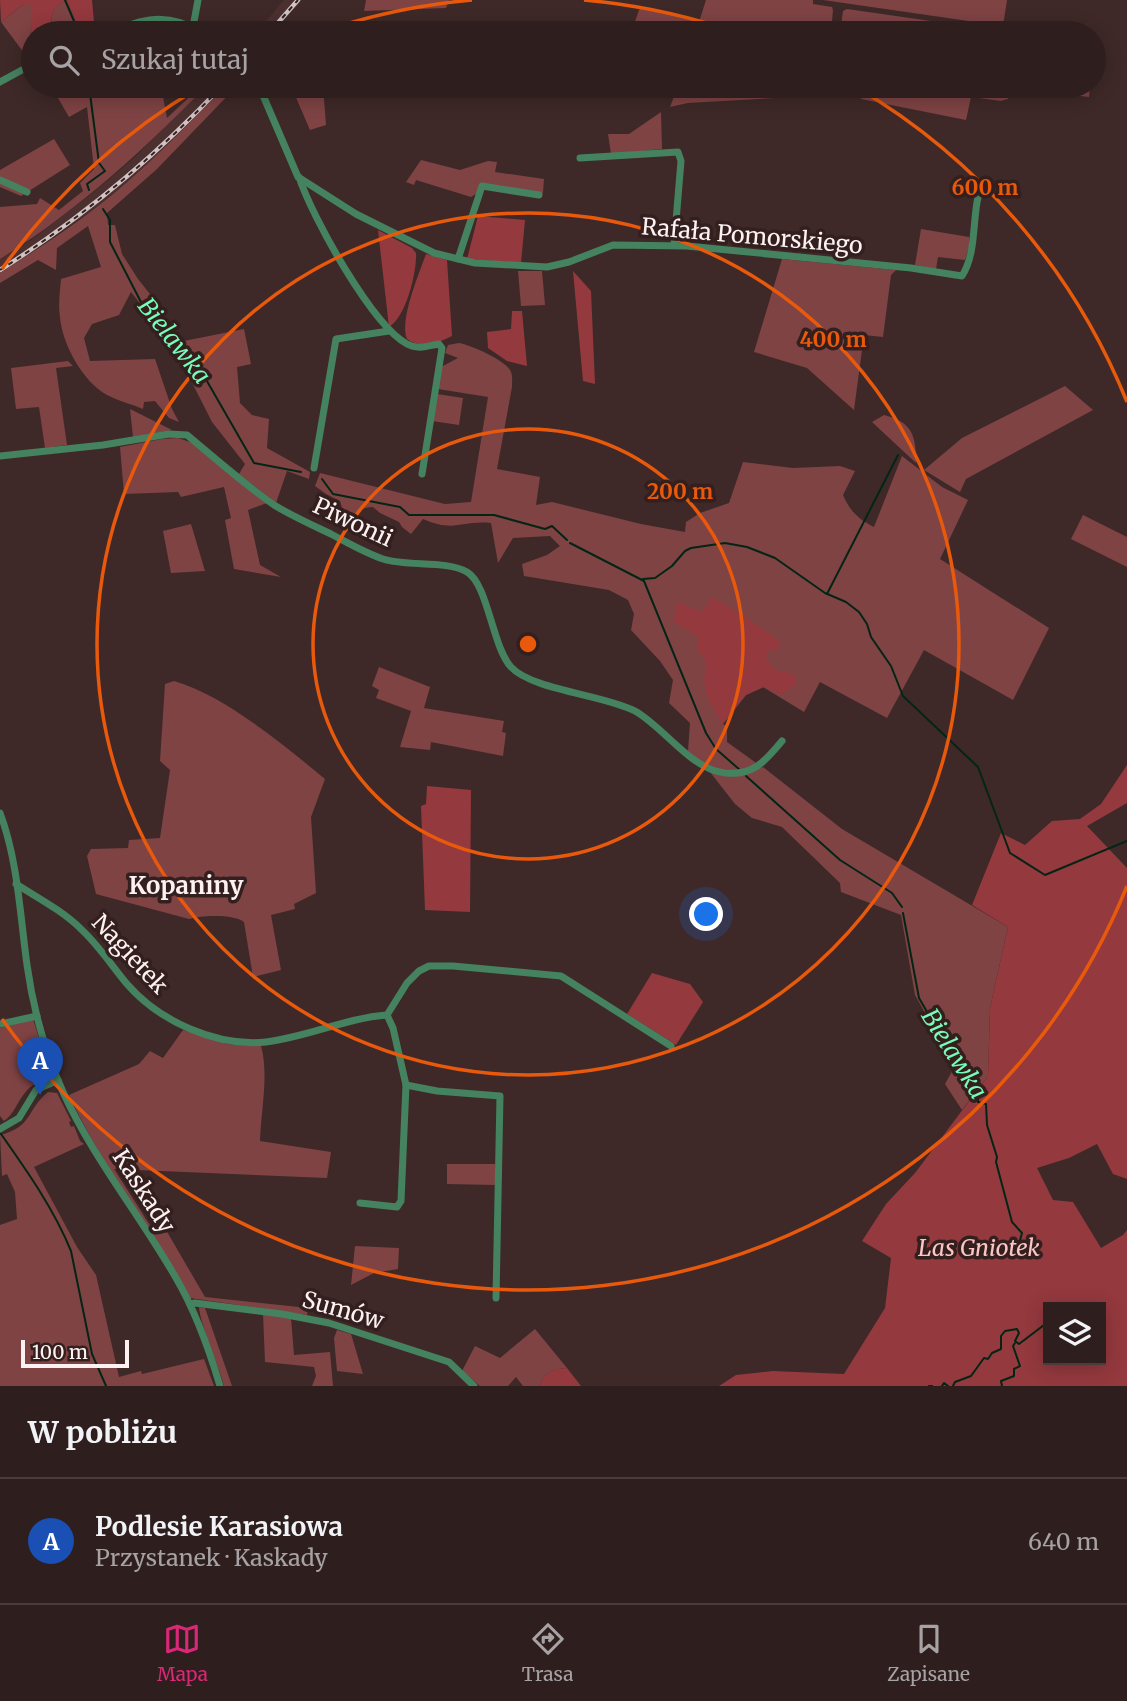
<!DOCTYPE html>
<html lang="pl">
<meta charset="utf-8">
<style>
body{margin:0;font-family:Merriweather,serif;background:#362727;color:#f1f3f6}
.controls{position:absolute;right:21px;bottom:21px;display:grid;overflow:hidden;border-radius:0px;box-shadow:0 4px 18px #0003}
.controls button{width:63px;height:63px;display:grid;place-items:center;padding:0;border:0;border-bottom:2px solid #493d3c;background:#2e1f1e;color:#f1f3f6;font:35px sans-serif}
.scale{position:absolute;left:21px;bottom:18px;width:108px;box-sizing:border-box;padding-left:7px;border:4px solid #fdf1f1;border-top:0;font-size:19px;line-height:24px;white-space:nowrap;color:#fdf1f1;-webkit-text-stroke:5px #341f1f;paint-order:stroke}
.you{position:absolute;left:707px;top:915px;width:24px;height:24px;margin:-18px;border:5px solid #fff;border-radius:50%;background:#1a73e8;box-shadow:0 0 0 10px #1a73e833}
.badge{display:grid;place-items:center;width:46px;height:46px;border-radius:50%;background:#db2777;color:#fff;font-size:23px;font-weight:700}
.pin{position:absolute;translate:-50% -58px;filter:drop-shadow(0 2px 4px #0008)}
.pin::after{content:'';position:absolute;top:37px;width:24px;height:21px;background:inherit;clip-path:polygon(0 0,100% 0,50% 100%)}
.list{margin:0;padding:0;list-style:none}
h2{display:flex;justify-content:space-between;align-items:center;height:91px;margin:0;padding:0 28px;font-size:30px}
h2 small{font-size:23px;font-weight:400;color:#a7a2a4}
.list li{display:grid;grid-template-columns:46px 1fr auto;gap:21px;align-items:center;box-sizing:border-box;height:126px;padding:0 28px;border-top:2px solid #493d3c}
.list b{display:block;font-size:26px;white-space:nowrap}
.list p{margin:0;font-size:23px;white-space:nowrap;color:#a7a2a4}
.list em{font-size:23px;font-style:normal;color:#a7a2a4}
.icon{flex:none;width:38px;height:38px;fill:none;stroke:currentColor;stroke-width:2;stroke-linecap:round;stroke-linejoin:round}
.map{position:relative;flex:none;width:1127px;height:1386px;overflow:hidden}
.search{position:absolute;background:#2e1f1e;box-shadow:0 4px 18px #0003;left:21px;right:21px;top:21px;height:77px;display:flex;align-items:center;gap:18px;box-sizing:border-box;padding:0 24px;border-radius:38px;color:#a7a2a4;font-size:26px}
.sheet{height:217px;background:#2e1f1e}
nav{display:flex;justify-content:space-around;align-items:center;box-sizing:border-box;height:98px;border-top:2px solid #493d3c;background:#2e1f1e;font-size:19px;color:#a7a2a4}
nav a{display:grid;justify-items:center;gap:4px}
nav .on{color:#db2777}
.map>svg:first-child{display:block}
.built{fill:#4c3030}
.green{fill:#7f4344}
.forest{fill:#94393e;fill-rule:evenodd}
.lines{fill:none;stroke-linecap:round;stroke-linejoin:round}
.stream{stroke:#042515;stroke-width:2}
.minor{stroke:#458260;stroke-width:7}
.rail-casing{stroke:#d1c3c3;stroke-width:4.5}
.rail{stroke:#341f1f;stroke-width:2;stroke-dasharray:5;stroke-linecap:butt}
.ring{fill:none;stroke:#e8590c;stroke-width:3.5}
.labels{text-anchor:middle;stroke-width:7;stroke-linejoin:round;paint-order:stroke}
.street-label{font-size:23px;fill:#fdf1f1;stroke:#341f1f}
.park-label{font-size:23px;font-style:italic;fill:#fbc6c5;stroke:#341f1f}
.water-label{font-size:24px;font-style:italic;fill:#77fbb6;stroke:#341f1f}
.neighbourhood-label{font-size:24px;font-weight:bold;fill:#fdf1f1;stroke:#341f1f}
.centre{fill:#e8590c;stroke:#341f1f;stroke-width:3.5}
.ring-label{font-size:21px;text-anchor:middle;font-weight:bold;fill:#e8590c;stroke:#341f1f;stroke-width:7;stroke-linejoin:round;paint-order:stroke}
</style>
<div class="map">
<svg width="1127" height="1386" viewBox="0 0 1127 1386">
<rect width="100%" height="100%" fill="#3e2928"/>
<g class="built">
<polygon points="284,0 302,0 273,33 256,33"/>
<polygon points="206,86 226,86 163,150 128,181 93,210 0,273 0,259 30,241 94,192 133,159"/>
</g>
<g class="green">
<path d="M67,0L80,33H51C52,18 49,6 67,0Z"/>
<polygon points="366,0 449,0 446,8 364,11"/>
<polygon points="706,0 813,0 813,4 832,7 833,10 831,33 717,33 709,30 708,33 631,33 639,10 643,7 699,22"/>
<polygon points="823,0 1007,0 1003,26"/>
<path d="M28,4H32C33,20 34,37 21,49L1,22L21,6Z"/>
<polygon points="847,9 1015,33 983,33 930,25 928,33 840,33 843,11"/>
<path d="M51,86H161L167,118L201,86H206C143,151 77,211 0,259V207L37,204L40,198L59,210L83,191L80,183L94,169L87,107L69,117Z"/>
<path d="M226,86H237L157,169L107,213L108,225H115L122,254L138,279L153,298L165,319L184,341L244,329L251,364L237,367L240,403L252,415L269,419L267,448L310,472L309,479L287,471L276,503L239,474L245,464L212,422L174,347L131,292L119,315L92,324L84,338L90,361L155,359L172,409L179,422L169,418L155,401L144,402L143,409C132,404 118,401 107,395C83,382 62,344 60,317C58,305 60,291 61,279L101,267L88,226L57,248L56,270L38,260L0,283V273C31,253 63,233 93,210C142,173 183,129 226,86Z"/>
<polygon points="291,86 323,86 326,125 310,130"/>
<polygon points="678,86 828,86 827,95 688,103 670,107"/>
<polygon points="863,86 1010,86 1008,99 1001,101 971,97 966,120 861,99"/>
<polygon points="1018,86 1090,86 1089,97 1018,89"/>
<polygon points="661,112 662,149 611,154 608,134 629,134"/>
<polygon points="54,139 70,165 21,196 0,187 0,170"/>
<polygon points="421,160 460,170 488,161 497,162 495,172 544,179 543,193 481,183 476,194 471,197 416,180 414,185 406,182"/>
<polygon points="921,229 969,237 969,247 965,260 938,257 936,269 915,265"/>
<polygon points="782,259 896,270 891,275 883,337 864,335 854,410 807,368 754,352"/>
<polygon points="518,271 542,271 545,305 521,306"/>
<path d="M459,343C471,345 504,360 510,370C513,375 512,380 512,387L497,469L540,477L536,505L552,502L641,524L685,532L686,522L700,513L729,503L743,462L793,468L840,466L855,471L843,495C850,511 858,519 874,527L902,456L942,487L968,500L940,559L1049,628L1013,700L924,650L887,718L820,682L804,712L763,687L746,695L723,724L727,727V742L759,765L740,771L707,768L688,751L690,723L669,703L673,680L660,661L631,630L634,614L628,600L609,590L524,576L522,564L547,555L560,546L550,536L513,538L498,563L491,523C461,520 455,533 423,519L411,534L402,527L399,522L380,513L373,507C361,507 356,512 358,523L342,508L340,501L326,494L315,486L320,473L445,504L471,502L488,397L438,389L441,367L458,358L445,353L448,345Z"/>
<polygon points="68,361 73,366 56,368 67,445 45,448 39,407 16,409 11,368"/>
<polygon points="1065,386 1093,410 966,479 960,492 924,470 962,438"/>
<polygon points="437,394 463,398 459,425 432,421"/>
<polygon points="130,409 172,430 133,437"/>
<path d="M884,415C912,422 916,435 916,463L872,422Z"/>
<polygon points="178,438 193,443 267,503 248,510 260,565 281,577 234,569 225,520 231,518 224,487 181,497 178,492 124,494 120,447 162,439"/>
<polygon points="1083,515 1127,537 1127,567 1071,539"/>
<polygon points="191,524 205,571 171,573 163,531"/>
<polygon points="379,667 430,687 424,708 504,721 502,732 506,733 503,756 431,742 430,750 400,747 411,711 376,698 379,690 372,686"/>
<path d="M174,681C224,695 285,746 325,779L311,817L316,893L294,904L295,909L271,915L281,970L253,977L244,922C235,914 201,915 189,919L96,894L87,856L91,849L128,848L129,840L160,838L170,770L160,761L165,684Z"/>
<polygon points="763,767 842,829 1008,927 990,1008 988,1076 962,1110 945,1084 955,1066 915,995 901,915 841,892 840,883 782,827 752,818 735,804 710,772 737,775"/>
<path d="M33,1019L49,1070C42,1081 31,1084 24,1094C16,1104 15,1113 4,1121L0,1116V1028Z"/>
<path d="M183,1030L227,1044L261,1046C269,1074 261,1111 260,1141L331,1152L327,1178L114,1169L151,1227L166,1230L205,1297L308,1308L307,1315L190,1298C152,1230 102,1166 69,1095L139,1064L150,1051L163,1058Z"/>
<path d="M48,1092L57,1093L71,1121L69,1122L71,1127L74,1126L80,1141L84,1144L34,1167L77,1247L96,1275L119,1377L141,1371L142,1374L204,1359L214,1386H0V1225L17,1219L15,1192L7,1174L2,1176L0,1135C33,1127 26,1110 48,1092Z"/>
<polygon points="447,1164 495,1164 496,1185 447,1184"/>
<polygon points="355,1246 399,1248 398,1269 374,1273 351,1285"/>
<path d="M199,1307L205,1308L232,1386H224C218,1363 200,1324 199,1307Z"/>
<polygon points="263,1314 291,1318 294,1355 330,1352 333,1386 312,1386 316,1376 314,1367 265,1362"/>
<path d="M535,1329L567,1368C552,1369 545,1373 539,1386H523L516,1377L508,1386H480L462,1371L475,1346L500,1358Z"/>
<polygon points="337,1330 351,1334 363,1374 337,1371 334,1338"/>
</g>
<g class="forest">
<path d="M0,0H67C49,7 52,18 51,33H33V60L30,61L21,49L31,34L32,4L21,6L1,22Z"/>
<polygon points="67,0 92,0 95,33 80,33"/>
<polygon points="478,216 525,220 521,263 467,259"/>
<path d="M378,230L412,248L416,253C417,272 406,317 389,327Z"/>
<path d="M426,254L447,260L452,336C439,343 420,349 407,339C399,320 419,274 426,254Z"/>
<polygon points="573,271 591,291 595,384 583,381"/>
<polygon points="512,311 522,311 527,366 507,361 488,348 487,332 511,329"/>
<path d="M711,597L741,614L780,641L777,651L768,650L766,658L774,669L796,675V685L782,694L764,687L746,695L722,724C717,713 707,699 705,688C701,670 714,669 698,651V636L674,622L676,602L703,612Z"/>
<path d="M1127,765V803L1087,826L1127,868V1179L1113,1174L1097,1144L1069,1158L1037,1168L1053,1200L1073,1202L1101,1248L1123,1235L1127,1230V1386H719L736,1375L773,1371L844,1374L885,1308L891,1258L862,1241L886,1204L915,1173L988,1076L990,1008L1008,927L972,905L1001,833L1025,845L1052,821L1080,819L1101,804ZM1048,1307H1101V1360H1048Z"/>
<polygon points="427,786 471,790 470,912 425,910 421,806 426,804"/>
<polygon points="652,973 690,984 703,1002 676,1045 627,1014"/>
<path d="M567,1368L581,1386H539C545,1372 552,1369 567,1368Z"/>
</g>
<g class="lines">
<g class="stream">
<polyline points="65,0 74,21 76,33"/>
<polyline points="89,190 87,184 105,171 99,163 89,86"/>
<polyline points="103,209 110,220 110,242 142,304 183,350 187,360 196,362 254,463 301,472"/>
<polyline points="322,479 333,494 400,507 409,515 494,515 545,529 552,526 567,540"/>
<polyline points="570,543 644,581 706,733 716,749 740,770"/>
<polyline points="643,579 655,578 672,566 685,551 691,548 725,543 747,547 775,558 825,593 846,602 859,612 867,624 871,637 891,666 903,696 978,767 1010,853 1045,875 1127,841"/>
<polyline points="827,594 898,455"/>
<polyline points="746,776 840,860 892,893 902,907"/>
<polyline points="903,913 919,998 951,1053 955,1064 978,1094 978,1102 986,1104 987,1125 997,1157 996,1162 1012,1222 1022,1233 1019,1244 1023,1254"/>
<path d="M1,1134C27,1171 54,1209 71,1251L92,1354L106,1386"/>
<polyline points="1051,1303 1056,1305 1056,1307"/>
<polyline points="929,1386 932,1386"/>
<polyline points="942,1386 944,1383 948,1386"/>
<polyline points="953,1386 955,1382 971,1376 984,1358 988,1359 992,1353 1001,1349 1001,1336 1005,1331 1017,1329 1019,1333 1015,1341 1019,1344 1048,1322"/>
<polyline points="1002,1386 1001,1381 1014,1376 1014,1369 1020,1366 1013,1346 1015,1343"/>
</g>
<g class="minor">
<polyline points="193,27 198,0"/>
<path d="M107,33C144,19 166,11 203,33"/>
<polyline points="0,82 33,64"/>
<path d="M259,86L298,177L356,214L434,253L475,263L547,267L569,262L613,245L687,246L911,268L962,276C979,249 970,211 983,181"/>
<polyline points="580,158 678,152 681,161 674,245"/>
<path d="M299,177C312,217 372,325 407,344C418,350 428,346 439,344L442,348L422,474"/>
<polyline points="0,180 27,192"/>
<polyline points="458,259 482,186 539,195"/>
<path d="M0,456L103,445L169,434L187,435C216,459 244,484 274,505C292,516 312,525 331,534C348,543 365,553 383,559C408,567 446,560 467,572C488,584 492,646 511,667C532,690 605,695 635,711C665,728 692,771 726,773C754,776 766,760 782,741"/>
<polyline points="314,468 336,339 389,331"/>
<path d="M0,813C18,861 20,915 27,965C33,1008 45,1052 63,1092C93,1158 140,1215 176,1278C196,1312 209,1349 220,1386"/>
<path d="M16,884C38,898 63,911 82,930C99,946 112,966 127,984C159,1021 216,1047 266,1042C307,1037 346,1018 387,1015"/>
<polyline points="387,1015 393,1028 406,1085 437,1091 500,1096 496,1298"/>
<polyline points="387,1015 407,983 419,971 429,966 453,966 561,976 671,1046"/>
<polyline points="0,1024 37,1016"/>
<polyline points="0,1129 19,1118 36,1090 58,1080"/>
<polyline points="360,1203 397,1207 401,1201 406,1085"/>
<polyline points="190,1304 195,1303 282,1314 329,1323 449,1362 474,1386"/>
</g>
<g class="rail-casing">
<g id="rail">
<polyline points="269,33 298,0"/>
<path d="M0,270C82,218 156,156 222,86"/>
</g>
</g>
<use href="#rail" class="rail"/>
</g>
<g class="ring">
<circle cx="528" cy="644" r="215"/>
<circle cx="528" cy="644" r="431"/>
<path d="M1127 886A646 646 0 0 1 2 1019M2 269A646 646 0 0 1 200 87M318 33A646 646 0 0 1 472 0M584 0A646 646 0 0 1 738 33M856 87A646 646 0 0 1 1127 402"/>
</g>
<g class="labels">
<g class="street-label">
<text transform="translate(752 236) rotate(5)" y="8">Rafała Pomorskiego</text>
<text transform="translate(353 522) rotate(25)" y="8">Piwonii</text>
<text transform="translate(130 954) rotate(47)" y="8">Nagietek</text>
<text transform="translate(144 1191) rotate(57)" y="8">Kaskady</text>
<text transform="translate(343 1310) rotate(16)" y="8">Sumów</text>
</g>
<g class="park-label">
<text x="979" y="1256">Las Gniotek</text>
</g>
<g class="water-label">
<text transform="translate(174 341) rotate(52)" y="8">Bielawka</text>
<text transform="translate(954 1054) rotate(58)" y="8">Bielawka</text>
</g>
<g class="neighbourhood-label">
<text x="186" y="894">Kopaniny</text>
</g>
</g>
<circle cx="528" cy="644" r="10" class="centre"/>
<g class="ring-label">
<text x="985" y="195">600 m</text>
<text x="833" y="347">400 m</text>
<text x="680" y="499">200 m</text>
</g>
</svg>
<div class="controls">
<button><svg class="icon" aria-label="layers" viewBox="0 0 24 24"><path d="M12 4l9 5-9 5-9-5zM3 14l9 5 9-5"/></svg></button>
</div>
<div class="scale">100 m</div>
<div class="you"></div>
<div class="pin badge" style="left:40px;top:1095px;background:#1a4fb4">A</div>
<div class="search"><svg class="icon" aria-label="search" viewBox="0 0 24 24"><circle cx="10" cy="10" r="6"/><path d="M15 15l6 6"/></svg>Szukaj tutaj</div>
</div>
<section class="sheet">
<h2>W pobliżu<small></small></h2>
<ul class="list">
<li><span class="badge" style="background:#1a4fb4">A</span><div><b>Podlesie Karasiowa</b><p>Przystanek · Kaskady</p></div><em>640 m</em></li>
</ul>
</section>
<nav>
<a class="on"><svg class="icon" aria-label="map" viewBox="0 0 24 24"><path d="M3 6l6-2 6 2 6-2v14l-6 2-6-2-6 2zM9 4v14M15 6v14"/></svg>Mapa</a>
<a><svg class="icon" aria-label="directions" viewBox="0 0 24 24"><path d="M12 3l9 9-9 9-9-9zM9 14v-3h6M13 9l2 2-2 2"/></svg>Trasa</a>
<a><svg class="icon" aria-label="saved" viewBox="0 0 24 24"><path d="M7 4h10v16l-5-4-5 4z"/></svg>Zapisane</a>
</nav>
